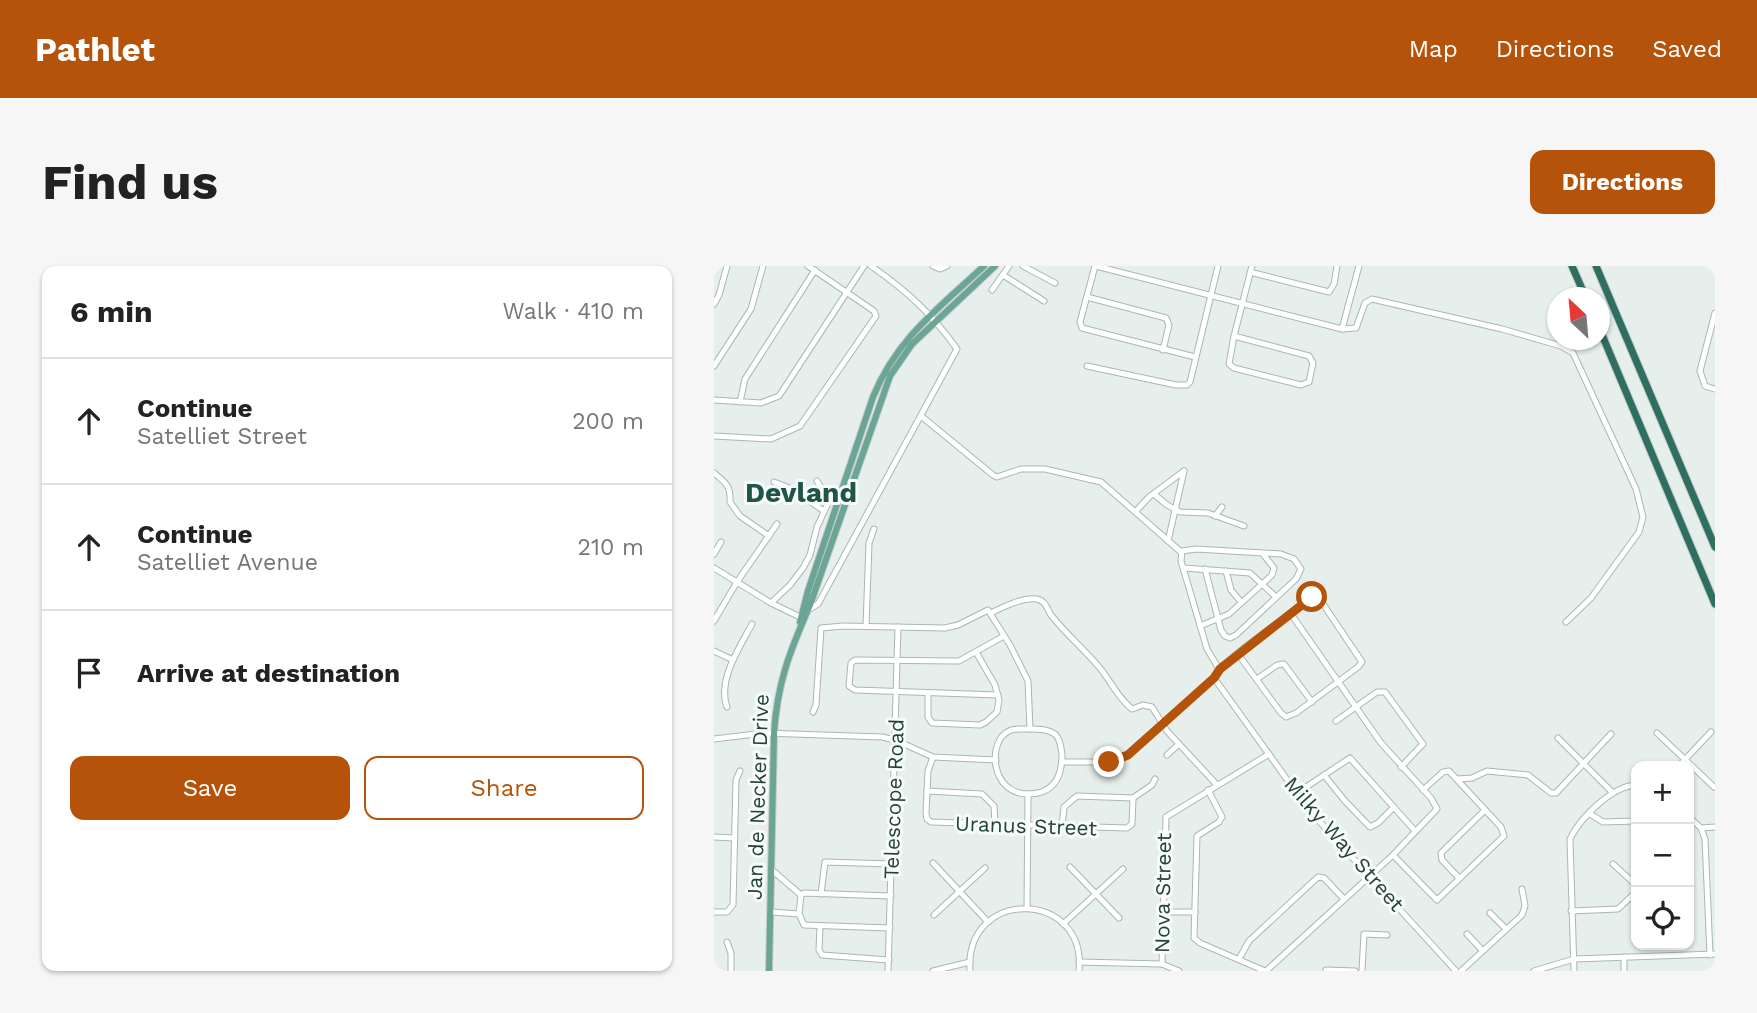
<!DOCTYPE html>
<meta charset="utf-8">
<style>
body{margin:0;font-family:"Work Sans",sans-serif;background:#f6f6f6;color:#222}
.controls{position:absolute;right:21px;bottom:21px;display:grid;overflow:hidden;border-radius:14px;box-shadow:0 2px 5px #0004}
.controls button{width:63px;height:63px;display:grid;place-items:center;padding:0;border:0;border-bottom:2px solid #e0e0e0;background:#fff;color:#222;font:35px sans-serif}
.compass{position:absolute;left:833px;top:21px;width:63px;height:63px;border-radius:50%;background:#fff;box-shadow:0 2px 5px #0004;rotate:334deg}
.stop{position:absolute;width:21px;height:21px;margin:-16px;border:5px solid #b45309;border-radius:50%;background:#fff}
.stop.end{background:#b45309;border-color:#fff;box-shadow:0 2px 7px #0008}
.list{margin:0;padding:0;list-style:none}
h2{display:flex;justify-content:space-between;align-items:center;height:91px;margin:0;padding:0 28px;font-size:30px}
h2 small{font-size:23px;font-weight:400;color:#767676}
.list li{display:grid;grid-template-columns:46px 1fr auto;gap:21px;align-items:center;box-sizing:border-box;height:126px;padding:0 28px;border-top:2px solid #e0e0e0}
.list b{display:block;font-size:26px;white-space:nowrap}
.list p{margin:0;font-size:23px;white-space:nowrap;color:#767676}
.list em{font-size:23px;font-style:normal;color:#767676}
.actions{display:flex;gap:14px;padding:21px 28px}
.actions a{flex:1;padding:16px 0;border:2px solid #b45309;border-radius:14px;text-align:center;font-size:24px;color:#b45309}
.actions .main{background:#b45309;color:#fff}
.icon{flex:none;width:38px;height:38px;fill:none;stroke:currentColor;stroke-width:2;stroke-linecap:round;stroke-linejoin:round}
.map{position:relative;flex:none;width:1001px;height:705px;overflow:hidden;border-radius:14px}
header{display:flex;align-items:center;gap:42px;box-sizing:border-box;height:98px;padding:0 35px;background:#b45309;color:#fff}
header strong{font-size:33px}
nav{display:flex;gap:38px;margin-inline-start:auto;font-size:24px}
.intro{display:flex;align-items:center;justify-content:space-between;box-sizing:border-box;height:168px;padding:0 42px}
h1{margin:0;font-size:49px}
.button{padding:18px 32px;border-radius:14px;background:#b45309;color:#fff;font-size:24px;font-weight:700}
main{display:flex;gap:42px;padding:0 42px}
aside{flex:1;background:#fff;border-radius:14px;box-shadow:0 2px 5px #0004}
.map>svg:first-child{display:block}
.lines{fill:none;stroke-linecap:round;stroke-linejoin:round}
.minor-casing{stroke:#a8b8b2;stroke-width:7}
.major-casing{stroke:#c2cac8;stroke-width:8}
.highway-casing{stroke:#c2cac8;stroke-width:9}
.minor{stroke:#fff;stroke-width:5}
.major{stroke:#6aa596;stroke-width:6}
.highway{stroke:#2f6f62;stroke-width:7}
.route{stroke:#b45309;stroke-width:9}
.labels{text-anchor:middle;stroke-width:6;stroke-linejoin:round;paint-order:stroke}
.street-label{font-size:21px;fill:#24423a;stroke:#f7fbf9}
.district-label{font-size:28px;font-weight:bold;fill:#1f5548;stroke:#f7fbf9}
</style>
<header>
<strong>Pathlet</strong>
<nav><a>Map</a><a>Directions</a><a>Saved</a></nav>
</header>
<div class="intro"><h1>Find us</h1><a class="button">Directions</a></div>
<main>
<aside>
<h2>6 min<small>Walk · 410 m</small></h2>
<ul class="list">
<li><svg class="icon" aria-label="ahead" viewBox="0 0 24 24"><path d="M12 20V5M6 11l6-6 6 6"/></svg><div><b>Continue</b><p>Satelliet Street</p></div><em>200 m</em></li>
<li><svg class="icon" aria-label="ahead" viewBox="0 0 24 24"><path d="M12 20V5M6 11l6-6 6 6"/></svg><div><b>Continue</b><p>Satelliet Avenue</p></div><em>210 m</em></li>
<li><svg class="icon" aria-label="arrive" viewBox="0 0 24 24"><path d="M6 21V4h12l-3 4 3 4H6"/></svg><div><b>Arrive at destination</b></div></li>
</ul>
<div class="actions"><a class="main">Save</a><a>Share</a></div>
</aside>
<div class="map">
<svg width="1001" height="705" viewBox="0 0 1001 705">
<rect width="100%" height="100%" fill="#e6efeb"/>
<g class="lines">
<g class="minor-casing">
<g id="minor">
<polyline points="219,0 226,3 233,0"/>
<polyline points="309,0 341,17"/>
<polyline points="381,0 366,56 368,62 481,91"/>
<polyline points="382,0 628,63 645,0"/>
<polyline points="536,6 615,26 620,18 623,0"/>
<polyline points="289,9 330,35"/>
<polyline points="278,24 295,0"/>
<polyline points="373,31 452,52 455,59 449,84"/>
<polyline points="0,38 5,29 13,0"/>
<polyline points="1001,47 986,105 991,120 1001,123"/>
<polyline points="628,63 642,62 651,37 658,33 788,63 847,80 859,87 922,223 929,251 925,266 877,332 852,356"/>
<polyline points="520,70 595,90 599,97 595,116 587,119 520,102 515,98 520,70 538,0"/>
<polyline points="0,100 37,43 49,0"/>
<polyline points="373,100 462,119 473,119 476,116 504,0"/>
<polyline points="0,134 47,137 65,130 150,0"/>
<polyline points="26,136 31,113 101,4"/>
<polyline points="207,150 279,209 283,211 307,203 331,203 387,216 467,286"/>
<polyline points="0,170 57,173 86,160 162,50 160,45 94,0"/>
<path d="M0,207C12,217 17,220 16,236L26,250L55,270"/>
<polyline points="60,216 78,223 110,245"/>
<polyline points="440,228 453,239 466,246 494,247 530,260"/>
<polyline points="422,245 435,231 470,205"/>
<polyline points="501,250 508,241"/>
<polyline points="454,275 470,205"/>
<polyline points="0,288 7,276"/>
<polyline points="0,302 57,337 88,352"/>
<polyline points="470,302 536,307 562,331"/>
<polyline points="491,303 507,364 511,370 516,372 522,369 582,313 587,303 580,293 567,288 482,283 468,285 467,295 493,383 505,403"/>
<polyline points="512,305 517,324 527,336"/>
<polyline points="57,337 76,319 89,302 96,289 103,261 115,235 103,215"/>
<path d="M94,344L104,338L243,83C218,48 193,25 157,0"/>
<path d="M277,347C289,341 309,331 323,333C332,335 333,343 337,349C351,367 370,383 385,401C397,415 403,431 418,443L429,439L438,441L453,465L503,519"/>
<polyline points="0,355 23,316 63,258"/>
<polyline points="152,360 155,277 160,263"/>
<polyline points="486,360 515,348 558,309 560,302 549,288"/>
<polyline points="0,385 19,394"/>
<polyline points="500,412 595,544 742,705"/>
<polyline points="543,413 563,399 570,398 598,436"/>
<polyline points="214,428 214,451 218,457 266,459 272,456 283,446 285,434 281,419 262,386"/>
<polyline points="284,429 141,424 135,420 137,397 141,394 245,395 290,370"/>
<path d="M13,441C3,414 26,381 38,358"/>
<polyline points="99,446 102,439 107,362 129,360 231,362 244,359 274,344 296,379 314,415 316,463"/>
<polyline points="622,455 663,426 671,426 709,478 687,501"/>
<path d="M316,463C325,463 335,463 342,469C347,475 347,482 348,489C348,512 339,528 314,528C276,528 273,475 295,465C301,462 309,463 316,463Z"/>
<polyline points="943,467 1000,521"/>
<polyline points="844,472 898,526"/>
<polyline points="0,473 50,467 168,471 181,474 219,491 282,494"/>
<polyline points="453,489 465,478"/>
<polyline points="219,491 214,505 212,547 213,553 217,556 413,562 418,558 419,532"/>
<polyline points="348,496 395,496 409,492 500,412 505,403 531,381 598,331 605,332 609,338 648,396 644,401 582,447 572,451 567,447 524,388"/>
<polyline points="965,500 997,466"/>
<polyline points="610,509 631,535 656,561 664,557 679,542"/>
<polyline points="743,513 758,512 773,505 814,509 837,527 842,527 897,468"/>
<polyline points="494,524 508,551 505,556 483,570 480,672 486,677 551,705"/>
<polyline points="213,525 268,528 280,540 281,559"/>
<polyline points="583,527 636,492 701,565"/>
<polyline points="419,532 438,519 441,513"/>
<polyline points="876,548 889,556 922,555"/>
<polyline points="975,551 987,562 991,573 996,689"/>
<polyline points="348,560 350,541 363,530 419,532"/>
<polyline points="987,562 1001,561"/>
<polyline points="0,571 20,572"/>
<polyline points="679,589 723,634 790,570 787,561 735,505 729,506 709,524"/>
<polyline points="219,597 274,656"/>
<polyline points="899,598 922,619"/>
<polyline points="356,601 405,652"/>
<polyline points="58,604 87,629"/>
<polyline points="745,612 728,594 727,587 771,544"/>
<polyline points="107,628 111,596 178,598"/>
<polyline points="313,642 314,528"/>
<polyline points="857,645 904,643 922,626"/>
<polyline points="0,646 13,646 19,639 22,514 26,505"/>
<polyline points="57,646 85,648"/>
<polyline points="449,646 481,646"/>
<polyline points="776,647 792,663"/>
<polyline points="220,649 271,602"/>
<polyline points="349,658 409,603"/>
<polyline points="106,660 105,684 108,689 175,694"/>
<polyline points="176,662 90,659 85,648 87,629 90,627 177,630"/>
<polyline points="753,668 769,685"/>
<polyline points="13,676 17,687 17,705"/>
<polyline points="910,691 910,705"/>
<polyline points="525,693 535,675 604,611 610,612 629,632"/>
<polyline points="365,696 448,698 465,705"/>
<polyline points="448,698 452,551 555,488"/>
<polyline points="612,704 641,705"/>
<polyline points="174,705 184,361"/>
<polyline points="219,705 256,696"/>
<path d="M256,705C250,621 373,623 365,705"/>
<polyline points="552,705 679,589 723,543 717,532 667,477 577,348"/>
<polyline points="648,705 650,668 673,669"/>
<polyline points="747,705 808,649 811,640 808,623"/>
<polyline points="820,705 860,693 1001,688"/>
<path d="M860,705L856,573C866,552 898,520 922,519"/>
</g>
</g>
<g class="major-casing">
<g id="major">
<path d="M86,356L94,325L159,131C183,72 225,42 270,0"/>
<path d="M55,705L60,468C63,417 76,385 96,339L176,110L198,78L281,0"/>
</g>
</g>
<g class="highway-casing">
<g id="highway">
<polyline points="858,0 872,32"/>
<polyline points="882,0 1001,281"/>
<polyline points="886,64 1001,338"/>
</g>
</g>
<use href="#minor" class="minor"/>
<use href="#major" class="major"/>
<use href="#highway" class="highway"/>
</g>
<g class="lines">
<polyline class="route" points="395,496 414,489 500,412 506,403 598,331"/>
</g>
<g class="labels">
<g class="street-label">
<text transform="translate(44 531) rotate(-88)" y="7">Jan de Necker Drive</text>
<text transform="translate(180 533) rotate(-88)" y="7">Telescope Road</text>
<text transform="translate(312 560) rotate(2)" y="7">Uranus Street</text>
<text transform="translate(630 578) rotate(49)" y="7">Milky Way Street</text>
<text transform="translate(449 627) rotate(-89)" y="7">Nova Street</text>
</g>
<g class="district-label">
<text x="87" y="236">Devland</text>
</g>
</g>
</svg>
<div class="controls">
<button>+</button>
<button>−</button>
<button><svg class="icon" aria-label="locate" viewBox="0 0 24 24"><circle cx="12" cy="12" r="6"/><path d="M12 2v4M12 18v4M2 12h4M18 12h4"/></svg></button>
</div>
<svg class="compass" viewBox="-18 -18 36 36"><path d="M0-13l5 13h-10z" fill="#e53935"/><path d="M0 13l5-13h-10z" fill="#767676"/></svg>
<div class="stop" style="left:598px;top:331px"></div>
<div class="stop end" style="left:395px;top:496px"></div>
</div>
</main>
